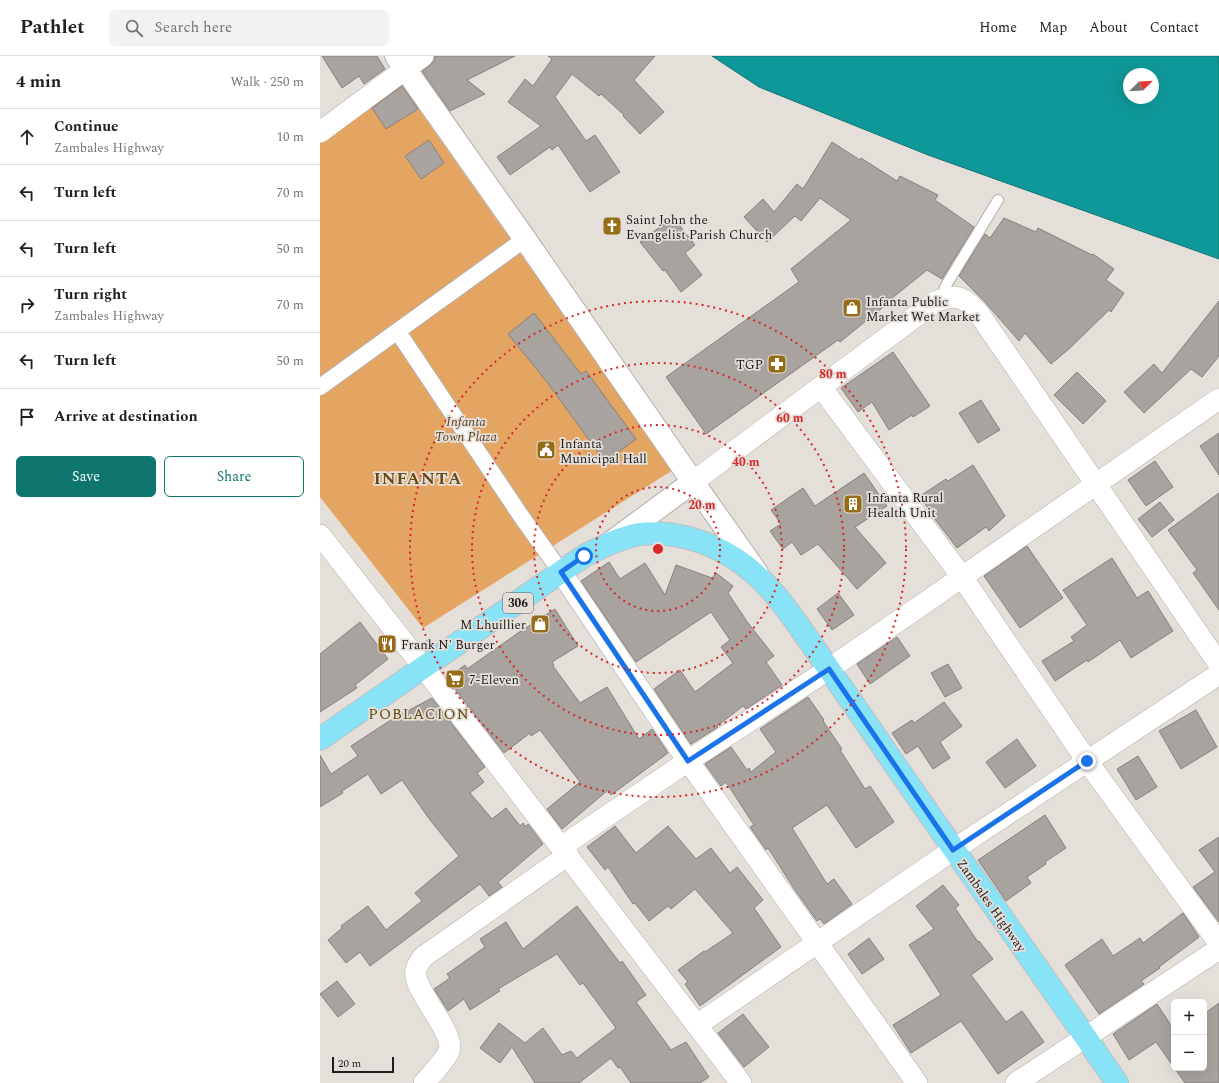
<!DOCTYPE html>
<meta charset="utf-8">
<style>
body{margin:0;font-family:Spectral,serif;background:#f2f2f2;color:#202124}
.controls{position:absolute;right:12px;bottom:12px;display:grid;overflow:hidden;border-radius:6px;box-shadow:0 4px 16px #0002}
.controls button{width:36px;height:36px;display:grid;place-items:center;padding:0;border:0;border-bottom:1px solid #e0e0e0;background:#fff;color:#202124;font:20px sans-serif}
.compass{position:absolute;left:803px;top:12px;width:36px;height:36px;border-radius:50%;background:#fff;box-shadow:0 4px 16px #0002;rotate:66deg}
.scale{position:absolute;left:12px;bottom:10px;width:62px;box-sizing:border-box;padding-left:4px;border:2px solid #1e1c1a;border-top:0;font-size:11px;line-height:14px;white-space:nowrap;color:#1e1c1a;-webkit-text-stroke:3px #e5dfda;paint-order:stroke}
.stop{position:absolute;width:12px;height:12px;margin:-9px;border:3px solid #1a73e8;border-radius:50%;background:#fff}
.stop.end{background:#1a73e8;border-color:#fff;box-shadow:0 1px 4px #0008}
.list{margin:0;padding:0;list-style:none}
h2{display:flex;justify-content:space-between;align-items:center;height:52px;margin:0;padding:0 16px;font-size:17px}
h2 small{font-size:13px;font-weight:400;color:#757577}
.list li{display:grid;grid-template-columns:26px 1fr auto;gap:12px;align-items:center;box-sizing:border-box;height:56px;padding:0 16px;border-top:1px solid #e0e0e0}
.list b{display:block;font-size:15px;white-space:nowrap}
.list p{margin:0;font-size:13px;white-space:nowrap;color:#757577}
.list em{font-size:13px;font-style:normal;color:#757577}
.actions{display:flex;gap:8px;padding:12px 16px}
.actions a{flex:1;padding:9px 0;border:1px solid #0f766e;border-radius:6px;text-align:center;font-size:14px;color:#0f766e}
.actions .main{background:#0f766e;color:#fff}
.icon{flex:none;width:22px;height:22px;fill:none;stroke:currentColor;stroke-width:2;stroke-linecap:round;stroke-linejoin:round}
.map{position:relative;flex:none;width:899px;height:1027px;overflow:hidden}
header{display:flex;align-items:center;gap:24px;box-sizing:border-box;height:56px;padding:0 20px;background:#fff;border-bottom:1px solid #e0e0e0}
header strong{font-size:19px}
nav{display:flex;gap:22px;margin-inline-start:auto;font-size:14px}
.search{width:280px;height:36px;background:#f2f2f2;display:flex;align-items:center;gap:10px;box-sizing:border-box;padding:0 14px;border-radius:6px;color:#757577;font-size:15px}
main{display:flex}
aside{flex:1;background:#fff}
.map>svg:first-child{display:block}
.green{fill:#e5a562}
.water{fill:#0f9899;stroke:#147373;fill-rule:evenodd}
.building{fill:#a8a39e;stroke:#86817d}
.lines{fill:none;stroke-linecap:round;stroke-linejoin:round}
.service-casing{stroke:#b5afaa;stroke-width:12}
.pedestrian-casing{stroke:#b5afaa;stroke-width:18}
.minor-casing{stroke:#b5afaa;stroke-width:22}
.tertiary-casing{stroke:#b5afaa;stroke-width:24}
.primary-casing{stroke:#c0bfbf;stroke-width:24}
.service{stroke:#fff;stroke-width:10}
.pedestrian{stroke:#fff;stroke-width:16}
.minor{stroke:#fff;stroke-width:21}
.tertiary{stroke:#fff;stroke-width:22}
.primary{stroke:#89e3f7;stroke-width:22}
.route{stroke:#1a73e8;stroke-width:5}
.ring{fill:none;stroke:#d62828;stroke-width:2;stroke-dasharray:2 4}
.labels{text-anchor:middle;stroke-width:3.5;stroke-linejoin:round;paint-order:stroke}
.shield{fill:#e5dfda;stroke:#5a5654;stroke-width:1}
.shield-label{font-size:12px;font-weight:bold;fill:#1e1c1a}
.poi-label{font-size:13px;fill:#1e1c1a;stroke:#e5dfda;text-anchor:start}
.park-label{font-size:13px;font-style:italic;fill:#5c3e1d;stroke:#e5dfda}
.street-label{font-size:13px;fill:#1e1c1a;stroke:#e5dfda}
.quarter-label{font-size:15px;letter-spacing:1px;fill:#674b12;stroke:#e5dfda}
.district-label{font-size:17px;font-weight:bold;letter-spacing:1px;fill:#674b12;stroke:#e5dfda}
.centre{fill:#d62828;stroke:#e5dfda;stroke-width:2}
.ring-label{font-size:12px;text-anchor:middle;font-weight:bold;fill:#d62828;stroke:#e5dfda;stroke-width:3.5;stroke-linejoin:round;paint-order:stroke}
</style>
<header>
<strong>Pathlet</strong>
<div class="search"><svg class="icon" aria-label="search" viewBox="0 0 24 24"><circle cx="10" cy="10" r="6"/><path d="M15 15l6 6"/></svg>Search here</div>
<nav><a>Home</a><a>Map</a><a>About</a><a>Contact</a></nav>
</header>
<main>
<aside>
<h2>4 min<small>Walk · 250 m</small></h2>
<ul class="list">
<li><svg class="icon" aria-label="ahead" viewBox="0 0 24 24"><path d="M12 20V5M6 11l6-6 6 6"/></svg><div><b>Continue</b><p>Zambales Highway</p></div><em>10 m</em></li>
<li><svg class="icon" aria-label="left" viewBox="0 0 24 24"><path d="M17 20v-9H6M10 6l-5 5 5 5"/></svg><div><b>Turn left</b></div><em>70 m</em></li>
<li><svg class="icon" aria-label="left" viewBox="0 0 24 24"><path d="M17 20v-9H6M10 6l-5 5 5 5"/></svg><div><b>Turn left</b></div><em>50 m</em></li>
<li><svg class="icon" aria-label="right" viewBox="0 0 24 24"><path d="M7 20v-9h11M14 6l5 5-5 5"/></svg><div><b>Turn right</b><p>Zambales Highway</p></div><em>70 m</em></li>
<li><svg class="icon" aria-label="left" viewBox="0 0 24 24"><path d="M17 20v-9H6M10 6l-5 5 5 5"/></svg><div><b>Turn left</b></div><em>50 m</em></li>
<li><svg class="icon" aria-label="arrive" viewBox="0 0 24 24"><path d="M6 21V4h12l-3 4 3 4H6"/></svg><div><b>Arrive at destination</b></div></li>
</ul>
<div class="actions"><a class="main">Save</a><a>Share</a></div>
</aside>
<div class="map">
<svg width="899" height="1027" viewBox="0 0 899 1027">
<rect width="100%" height="100%" fill="#e5dfda"/>
<polygon class="green" points="79,25 353,414 103,572 0,441 0,84"/>
<path class="water" d="M392,0H899V203L608,99L439,31ZM809,18H833V42H809Z"/>
<g class="building">
<polygon points="2,0 57,0 65,13 44,28 39,20 22,32"/>
<polygon points="115,0 195,0 147,24 165,38 130,55 102,15 110,9 114,5"/>
<polygon points="228,0 335,0 314,24 344,56 320,78 303,60 304,59 281,38 279,40 252,18 235,41 266,85 275,79 300,116 270,136 238,89 232,94 230,91 190,119 177,101 221,70 188,46 205,23 213,30 232,3"/>
<polygon points="82,30 98,53 66,73 52,52"/>
<polygon points="109,84 124,107 101,123 85,100"/>
<polygon points="512,86 540,104 541,102 577,125 580,120 618,139 615,144 654,171 622,223 607,214 566,247 567,248 520,286 518,284 386,378 346,321 479,226 471,213 531,164 500,142 481,165 475,160 447,186 424,161 443,143 454,156 477,128 483,133"/>
<polygon points="353,161 375,189 365,197 382,219 361,236 345,214 343,215 320,186"/>
<polygon points="684,162 716,176 718,172 772,199 773,198 794,213 786,224 804,237 791,256 789,254 750,292 731,308 705,277 699,285 664,245 639,220 665,178 670,182"/>
<polygon points="899,245 899,300 882,321 871,313 824,357 804,336 834,308 842,317"/>
<polygon points="214,257 261,318 266,315 316,383 285,406 227,326 188,278"/>
<polygon points="573,296 610,350 593,361 592,359 569,374 552,346 538,356 521,332"/>
<polygon points="757,316 786,345 763,368 734,339"/>
<polygon points="661,344 680,374 658,387 639,357"/>
<polygon points="899,377 899,419 880,390"/>
<polygon points="835,405 853,431 826,450 808,424"/>
<polygon points="653,409 685,460 669,475 666,471 637,492 614,462 600,440 626,423 628,425"/>
<polygon points="544,417 567,450 535,471 566,507 537,533 498,488 481,499 472,486 463,493 450,475 461,468 451,454 483,432 495,450"/>
<polygon points="899,437 899,554 873,517 877,514 848,474"/>
<polygon points="840,446 854,464 832,481 818,463"/>
<polygon points="707,490 743,542 700,572 664,520"/>
<polygon points="792,502 817,542 828,535 853,575 811,602 800,584 768,606 767,604 735,625 722,605 754,585 751,581 767,569 743,534"/>
<polygon points="289,506 300,523 325,507 345,539 356,509 392,522 396,517 413,530 408,537 428,567 454,600 446,606 462,629 426,653 423,650 397,670 398,671 371,688 334,633 360,614 375,636 413,607 401,591 410,584 391,556 316,606 261,525"/>
<polygon points="518,537 534,559 512,574 497,553"/>
<polygon points="235,553 258,590 232,606 234,609 233,610 260,647 287,631 319,683 332,673 348,697 291,739 288,734 242,773 227,753 260,726 220,674 211,680 210,677 184,697 127,622 145,609 147,613 198,577"/>
<polygon points="40,566 68,603 35,629 37,632 0,656 0,598"/>
<polygon points="577,581 590,600 550,628 537,608"/>
<polygon points="628,608 642,632 625,641 611,617"/>
<polygon points="488,641 504,664 503,665 522,693 520,694 545,733 550,730 574,766 536,792 507,749 472,772 507,828 514,823 532,848 504,868 500,863 497,865 475,834 448,792 446,794 430,771 434,769 406,726 401,730 385,708 411,691 427,714 429,712 431,716 456,696 440,673"/>
<polygon points="112,642 165,711 157,717 164,726 150,737 172,763 186,752 200,770 203,767 206,771 208,768 223,788 178,826 182,831 169,840 160,828 50,910 40,896 26,907 8,884 22,872 21,870 48,850 66,874 102,845 95,837 139,800 110,764 82,724 61,738 48,718 22,735 23,737 0,751 0,699 11,718 38,700 31,690 74,662"/>
<polygon points="624,646 642,670 620,686 630,702 613,713 598,690 586,698 572,677 592,664 594,667"/>
<polygon points="876,654 897,691 861,713 839,675"/>
<polygon points="697,683 716,710 685,732 666,706"/>
<polygon points="818,700 837,731 816,744 797,713"/>
<polygon points="725,759 746,792 725,806 726,808 707,821 711,827 686,845 658,804"/>
<polygon points="295,770 316,797 348,770 376,803 391,792 410,817 417,811 443,844 434,852 461,891 380,950 365,928 368,926 358,914 384,895 385,896 413,877 375,833 351,853 348,850 329,865 315,847 313,848 288,811 285,814 267,791"/>
<polygon points="899,781 899,866 873,831 895,816 879,794"/>
<polygon points="623,829 639,849 635,852 658,886 659,885 673,903 651,919 686,966 702,955 724,986 678,1018 641,965 591,997 573,969 621,939 589,889 614,873 596,850"/>
<polygon points="257,850 300,907 302,905 326,939 316,946 351,994 366,986 389,1021 380,1027 311,1027 300,1011 298,1012 291,1002 259,1027 215,1027 192,991 180,1007 160,992 179,967 205,987 223,972 242,999 251,995 257,1002 296,972 263,927 260,929 237,898 178,933 180,935 150,954 144,943 128,955 114,933 130,922 127,918 165,891 160,883 186,866 203,893"/>
<polygon points="863,857 879,881 839,911 840,912 821,925 824,928 779,958 745,909 782,883 793,900 820,882 823,887"/>
<polygon points="549,882 564,903 542,918 528,898"/>
<polygon points="17,925 35,948 18,961 0,938"/>
<polygon points="899,947 899,1027 865,1027 836,986 809,1004 793,978 837,948 854,974 854,1012 884,1012 884,958"/>
<polygon points="423,958 449,991 424,1011 398,977"/>
</g>
<g class="lines">
<g class="service-casing">
<polyline id="service" points="625,241 625,231 678,144"/>
</g>
<g class="pedestrian-casing">
<g id="pedestrian">
<polyline points="78,276 201,460 241,516"/>
<polyline points="0,331 205,183"/>
</g>
</g>
<g class="minor-casing">
<g id="minor">
<polyline points="0,76 103,0"/>
<polyline points="501,331 642,521 767,705 899,887"/>
<path d="M373,426L615,246C638,236 645,242 660,259L899,608"/>
<polyline points="0,479 104,612 421,1027"/>
<polyline points="241,516 368,705 597,1027"/>
<polyline points="241,791 368,705 509,613 899,343"/>
<polyline points="377,969 633,794 899,618"/>
<path d="M104,1027C111,1019 126,1003 129,995C135,976 99,942 96,920C94,913 99,907 103,901L248,799"/>
<polyline points="696,1027 899,893"/>
</g>
</g>
<g class="tertiary-casing">
<g id="tertiary">
<polyline points="76,0 205,183 373,426 293,485"/>
<polyline points="373,426 437,517"/>
</g>
</g>
<g class="primary-casing">
<path id="primary" d="M0,683L264,500C282,491 301,481 321,478C351,474 388,485 414,502C449,524 471,559 495,593C520,629 546,666 571,703C646,812 723,918 797,1027"/>
</g>
<use href="#service" class="service"/>
<use href="#pedestrian" class="pedestrian"/>
<use href="#minor" class="minor"/>
<use href="#tertiary" class="tertiary"/>
<use href="#primary" class="primary"/>
</g>
<g class="lines">
<polyline class="route" points="264,500 241,516 368,705 509,613 633,794 767,705"/>
</g>
<g class="ring">
<circle cx="338" cy="493" r="62"/>
<circle cx="338" cy="493" r="124"/>
<circle cx="338" cy="493" r="186"/>
<circle cx="338" cy="493" r="248"/>
</g>
<defs>
<g id="church-square" transform="scale(1)"><rect x="-9" y="-9" width="18" height="18" rx="4" fill="#956d18" stroke="#e5dfda"/><path d="M-1.2-6h2.4v3.5h3.3v2.4h-3.3V6h-2.4V-.1h-3.3v-2.4h3.3Z" fill="#fff"/></g>
<g id="shop-square" transform="scale(1)"><rect x="-9" y="-9" width="18" height="18" rx="4" fill="#956d18" stroke="#e5dfda"/><path d="M-5-2.5h2.3a2.7 3.5 0 0 1 5.4 0H5L5.5 6h-11ZM-1.5-2.5h3a1.5 2.3 0 0 0-3 0Z" fill="#fff"/></g>
<g id="pharmacy-square" transform="scale(1)"><rect x="-9" y="-9" width="18" height="18" rx="4" fill="#956d18" stroke="#e5dfda"/><path d="M-2-6h4v4h4v4h-4v4h-4v-4h-4v-4h4Z" fill="#fff"/></g>
<g id="civic-square" transform="scale(1)"><rect x="-9" y="-9" width="18" height="18" rx="4" fill="#956d18" stroke="#e5dfda"/><path d="M-.6-6.5H3V-4.5H.6V-3L4-1V1h2V6H-6V1h2V-1L-.6-3ZM-1.2 2.5V6h2.4V2.5Z" fill="#fff"/></g>
<g id="building-square" transform="scale(1)"><rect x="-9" y="-9" width="18" height="18" rx="4" fill="#956d18" stroke="#e5dfda"/><path d="M-4-6H4V6H1V3H-1V6H-4ZM-2.5-4.3h1.7v1.8h-1.7ZM.8-4.3h1.7v1.8H.8ZM-2.5-1h1.7V.8h-1.7ZM.8-1h1.7V.8H.8Z" fill="#fff"/></g>
<g id="restaurant-square" transform="scale(1)"><rect x="-9" y="-9" width="18" height="18" rx="4" fill="#956d18" stroke="#e5dfda"/><path d="M-5-6h1v4h1v-4h1v4h1v-4h1v5L-1.5 .5V6h-2V.5L-5-1ZM5-6V6H3V1.5H1.5Q1.5-4 5-6Z" fill="#fff"/></g>
<g id="supermarket-square" transform="scale(1)"><rect x="-9" y="-9" width="18" height="18" rx="4" fill="#956d18" stroke="#e5dfda"/><path d="M-6-5.5h2.5l.6 2H6L4.5 2H-2.5L-4.4-4H-6ZM-1.5 3.2a1.3 1.3 0 1 0 .1 0ZM3 3.2a1.3 1.3 0 1 0 .1 0Z" fill="#fff"/></g>
</defs>
<g fill-rule="evenodd">
<use href="#church-square" x="292" y="170"/>
<use href="#shop-square" x="532" y="252"/>
<use href="#pharmacy-square" x="457" y="308"/>
<use href="#civic-square" x="226" y="394"/>
<use href="#building-square" x="533" y="448"/>
<use href="#shop-square" x="220" y="568"/>
<use href="#restaurant-square" x="67" y="588"/>
<use href="#supermarket-square" x="135" y="623"/>
</g>
<g class="labels">
<rect class="shield" x="183" y="537" width="30" height="20" rx="3"/>
<g class="shield-label">
<text x="198" y="551">306</text>
</g>
<g class="poi-label">
<text x="306" y="168">Saint John the<tspan x="306" dy="15">Evangelist Parish Church</tspan></text>
<text x="546" y="250">Infanta Public<tspan x="546" dy="15">Market Wet Market</tspan></text>
<text x="443" y="313" text-anchor="end">TGP</text>
<text x="240" y="392">Infanta<tspan x="240" dy="15">Municipal Hall</tspan></text>
<text x="547" y="446">Infanta Rural<tspan x="547" dy="15">Health Unit</tspan></text>
<text x="206" y="573" text-anchor="end">M Lhuillier</text>
<text x="81" y="593">Frank N' Burger</text>
<text x="149" y="628">7-Eleven</text>
</g>
<g class="park-label">
<text x="146" y="370">Infanta<tspan x="146" dy="15">Town Plaza</tspan></text>
</g>
<g class="street-label">
<text transform="translate(672 849) rotate(55)" y="5">Zambales Highway</text>
</g>
<g class="quarter-label">
<text x="99" y="663">POBLACION</text>
</g>
<g class="district-label">
<text x="98" y="428">INFANTA</text>
</g>
</g>
<circle cx="338" cy="493" r="6" class="centre"/>
<g class="ring-label">
<text x="513" y="322">80 m</text>
<text x="470" y="366">60 m</text>
<text x="426" y="410">40 m</text>
<text x="382" y="453">20 m</text>
</g>
</svg>
<div class="controls">
<button>+</button>
<button>−</button>
</div>
<svg class="compass" viewBox="-18 -18 36 36"><path d="M0-13l5 13h-10z" fill="#e53935"/><path d="M0 13l5-13h-10z" fill="#757577"/></svg>
<div class="scale">20 m</div>
<div class="stop" style="left:264px;top:500px"></div>
<div class="stop end" style="left:767px;top:705px"></div>
</div>
</main>
